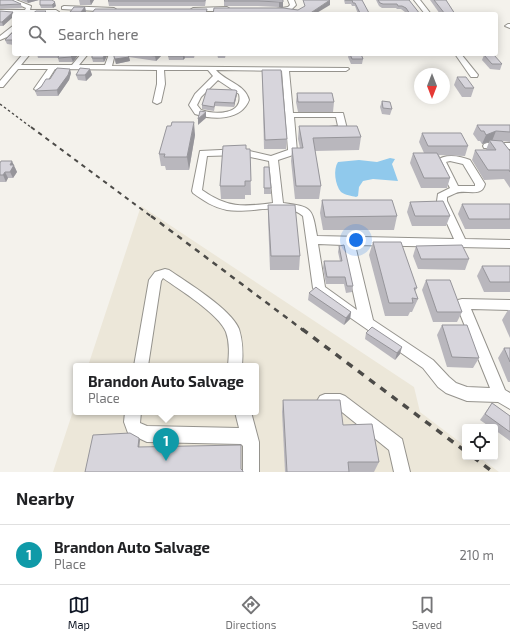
<!DOCTYPE html>
<style>
body{margin:0;font-family:"Exo 2",sans-serif;background:#f6f6f6;color:#202124}
.controls{position:absolute;right:12px;bottom:12px;display:grid;overflow:hidden;border-radius:4px;box-shadow:0 2px 10px #0003}
.controls button{width:36px;height:36px;display:grid;place-items:center;padding:0;border:0;border-bottom:1px solid #e0e0e0;background:#fff;color:#202124;font:20px sans-serif}
.compass{position:absolute;left:414px;top:68px;width:36px;height:36px;border-radius:50%;background:#fff;box-shadow:0 2px 10px #0003;rotate:180deg}
.you{position:absolute;left:356px;top:240px;width:14px;height:14px;margin:-10px;border:3px solid #fff;border-radius:50%;background:#1a73e8;box-shadow:0 0 0 6px #1a73e833}
.badge{display:grid;place-items:center;width:26px;height:26px;border-radius:50%;background:#111827;color:#fff;font-size:13px;font-weight:700}
.pin{position:absolute;translate:-50% -33px;filter:drop-shadow(0 1px 2px #0008)}
.pin::after{content:'';position:absolute;top:21px;width:14px;height:12px;background:inherit;clip-path:polygon(0 0,100% 0,50% 100%)}
.popup{position:absolute;left:73px;top:363px;width:186px;height:52px;box-sizing:border-box;display:grid;place-content:center;border-radius:4px;background:#fff;filter:drop-shadow(0 1px 3px #0005);font-size:13px;white-space:nowrap;color:#757577}
.popup b{font-size:15px;color:#202124}
.popup::after{content:'';position:absolute;left:50%;top:100%;margin-left:-8px;border:8px solid transparent;border-top-color:#fff}
.list{margin:0;padding:0;list-style:none}
h2{display:flex;justify-content:space-between;align-items:center;height:52px;margin:0;padding:0 16px;font-size:17px}
h2 small{font-size:13px;font-weight:400;color:#757577}
.list li{display:grid;grid-template-columns:26px 1fr auto;gap:12px;align-items:center;box-sizing:border-box;height:60px;padding:0 16px;border-top:1px solid #e0e0e0}
.list b{display:block;font-size:15px;white-space:nowrap}
.list p{margin:0;font-size:13px;white-space:nowrap;color:#757577}
.list em{font-size:13px;font-style:normal;color:#757577}
.icon{flex:none;width:22px;height:22px;fill:none;stroke:currentColor;stroke-width:2;stroke-linecap:round;stroke-linejoin:round}
.map{position:relative;flex:none;width:510px;height:472px;overflow:hidden}
.search{position:absolute;background:#fff;box-shadow:0 2px 10px #0003;left:12px;right:12px;top:12px;height:44px;display:flex;align-items:center;gap:10px;box-sizing:border-box;padding:0 14px;border-radius:4px;color:#757577;font-size:15px}
.sheet{height:112px;background:#fff}
nav{display:flex;justify-content:space-around;align-items:center;box-sizing:border-box;height:56px;border-top:1px solid #e0e0e0;background:#fff;font-size:11px;color:#757577}
nav a{display:grid;justify-items:center;gap:2px}
nav .on{color:#111827}
.map>svg:first-child{display:block}
.built{fill:#ece7d9}
.water{fill:#90c9ec}
.lines{fill:none;stroke-linecap:round;stroke-linejoin:round}
.minor-casing{stroke:#95938d;stroke-width:2}
.minor{fill:#fff;fill-rule:evenodd}
.rail-far3{stroke:#4c4b48;stroke-width:1.5;stroke-dasharray:2.5 2.5;stroke-linecap:butt}
.rail-far2{stroke:#4c4b48;stroke-width:2;stroke-dasharray:4.5 4.5;stroke-linecap:butt}
.rail-far1{stroke:#4c4b48;stroke-width:2.5;stroke-dasharray:5.5 5.5;stroke-linecap:butt}
.rail{stroke:#4c4b48;stroke-width:3.5;stroke-dasharray:7 7;stroke-linecap:butt}
.wall{fill:#b9b7bd}
.shaded-wall{fill:#96959a}
.building{fill:#d7d5dc;stroke:#96959a}
</style>
<div class="map">
<svg width="510" height="472" viewBox="0 0 510 472">
<rect width="100%" height="100%" fill="#f4f2ec"/>
<polygon class="built" points="141,206 414,387 420,412 465,446 465,457 479,457 499,472 53,472 76,402 76,412 256,412 256,366 88,366"/>
<path class="water" d="M390,158L395,159L392,164L398,181L373,179L363,181L359,187L358,196L356,197C352,196 345,195 341,192C335,185 333,169 338,162L359,160L377,162Z"/>
<g class="lines">
<g class="minor-casing">
<g id="minor">
<polygon points="8,0 16,0 31,6 30,10 56,10 59,12 56,14 0,14 0,10 25,10 26,8"/>
<polygon points="288,0 294,0 296,5 292,9 273,12 270,10 288,7 290,5"/>
<polygon points="414,0 420,0 431,14 425,14"/>
<polygon points="64,6 114,8 117,10 114,12 62,9 62,7"/>
<polygon points="193,8 227,7 230,9 227,11 191,11 190,10"/>
<polygon points="508,24 510,24 510,28 505,26"/>
<polygon points="14,25 14,30 7,37 0,40 0,36"/>
<path d="M23,54H30L21,65H72L81,54H88L79,65H105L109,54H115L112,66L348,68L349,69L346,71H289L293,113H343L347,129L343,132L329,131L328,129L329,127L338,126L336,117H294L297,152L296,154L278,160L283,203C312,207 312,207 317,236L454,239L437,201L438,194L450,188L436,161C445,153 460,156 470,160L485,184C482,198 466,189 456,193C453,194 450,196 447,197V201L465,239L510,240V248L355,245L373,320L433,360L449,377L456,383L467,387L490,388L456,304L458,300L462,299L510,300V310L471,309L505,390L510,393V409L498,402L467,401L446,393L438,387L423,368L319,296L313,288L303,216C286,201 249,214 227,210C213,207 204,201 193,193L192,191L200,151L241,149L271,156L288,150L282,71L216,70C226,82 245,84 249,100C241,121 213,120 195,114L189,105L195,94L213,76L208,70H164L165,84L161,102L157,104L153,102L157,84V70L55,69L41,91H38L34,89L48,69H18L3,87H0V81ZM218,80L239,94C244,115 214,115 201,110L197,105L201,97ZM241,155L269,161L273,203C243,207 227,208 202,190L207,156ZM450,161L463,164L475,184V186H458L446,162ZM318,244L343,245L357,310L325,287Z"/>
<polygon points="455,54 461,54 478,75 477,77 471,77"/>
<polygon points="487,143 510,143 510,149 484,148 483,146 484,144"/>
<path d="M165,269L169,270C188,283 231,309 239,329C243,342 243,353 242,366H228C229,355 230,343 226,332C219,314 180,290 163,278L161,281L148,366H134L149,280L155,272Z"/>
<polygon points="325,394 340,394 345,396 402,439 410,472 394,472 389,450 337,408 325,408 320,406 317,401 320,396"/>
<polygon points="125,412 141,412 140,423 147,426 239,428 235,412 251,412 259,442 259,472 243,472 243,446 241,444 147,442 128,433 124,422"/>
</g>
</g>
<use href="#minor" class="minor"/>
<polyline class="rail-far3" points="0,104 32,128"/>
<polyline class="rail-far2" points="31,127 152,217"/>
<polyline class="rail-far1" points="151,216 303,330"/>
<g class="rail">
<polyline points="302,329 465,451"/>
<polyline points="473,457 493,472"/>
</g>
</g>
<g class="wall">
<polygon points="0,0 21,4 22,8 0,9"/>
<polygon points="20,0 39,0 28,3"/>
<polygon points="40,0 56,6 53,8 41,8 40,5"/>
<polygon points="79,0 94,0 91,5 80,5"/>
<polygon points="206,0 205,6 109,6 108,1"/>
<polygon points="283,0 283,7 279,7 258,6 224,6 224,1"/>
<polygon points="344,0 362,0 369,14 358,14 355,6 352,6 351,4 345,4"/>
<polygon points="376,0 409,0 420,14 406,14 405,12 401,9 397,9 396,8 382,8 379,6"/>
<polygon points="430,0 446,0 455,14 440,14"/>
<polygon points="85,7 86,12 85,14 70,14 70,12"/>
<polygon points="0,11 14,15 14,16 3,26 0,26"/>
<polygon points="14,31 14,45 7,44 5,40"/>
<polygon points="37,54 79,54 73,62 59,62 58,58 38,58"/>
<polygon points="108,54 104,62 93,62 92,58"/>
<polygon points="114,54 163,54 156,61 129,57 130,61 116,64 115,61 114,57"/>
<polygon points="169,54 195,54 194,58 185,58 183,60 169,60 168,56"/>
<polygon points="217,54 226,54 225,58 218,58"/>
<polygon points="321,54 328,54 327,56 321,56"/>
<polygon points="349,54 361,54 363,59 362,64 351,64 348,57"/>
<polygon points="484,55 502,64 500,70 490,69 482,60"/>
<polygon points="90,69 92,75 86,81 78,80 76,75"/>
<polygon points="262,70 287,139 286,149 264,149"/>
<polygon points="71,73 69,80 58,96 37,96 35,91 50,79"/>
<polygon points="457,77 474,88 471,97 462,97 454,85"/>
<polygon points="237,91 237,94 234,107 215,106 214,111 202,109 202,105"/>
<polygon points="297,93 334,102 333,112 298,112 296,102"/>
<polygon points="382,101 392,109 390,115 382,114 380,107"/>
<polygon points="477,125 510,125 510,142 503,141 510,151 510,188 504,179 484,180 472,160 475,150 486,150 489,142 482,144 480,141 478,141 473,134"/>
<polygon points="171,126 195,135 189,170 166,170 165,166 161,166 159,154"/>
<polygon points="299,126 361,137 359,150 315,151 321,186 319,199 295,199 291,161 292,148 300,148 298,139"/>
<polygon points="422,133 468,146 465,156 439,155 450,178 447,188 421,188 410,163 413,153 424,153 419,142"/>
<polygon points="246,149 250,149 251,195 245,195 245,199 221,199 220,186"/>
<polygon points="0,163 15,168 17,172 13,178 8,178 6,182 0,182"/>
<polygon points="264,167 271,188 271,194 264,194"/>
<polygon points="322,200 397,216 394,230 323,230 320,213"/>
<polygon points="410,202 450,216 446,226 412,226 407,212"/>
<polygon points="462,204 510,204 510,229 465,229 458,214"/>
<polygon points="268,205 300,256 299,270 270,270 268,218"/>
<polygon points="373,242 417,288 415,291 418,299 412,312 410,312 408,316 385,316 369,255"/>
<polygon points="339,246 353,286 352,292 346,293 344,284 326,284 323,268 324,261 340,261 338,252"/>
<polygon points="416,246 469,259 465,270 418,269 413,256"/>
<polygon points="482,266 510,266 510,292 484,292 477,276"/>
<polygon points="426,280 462,312 457,322 433,322 422,290"/>
<polygon points="309,293 351,312 350,319 344,325 308,300"/>
<polygon points="508,310 510,310 510,338 502,320"/>
<polygon points="442,325 479,358 473,368 447,367 437,335"/>
<polygon points="366,333 400,354 395,360 365,339"/>
<polygon points="504,348 510,348 510,382 508,382 498,358"/>
<polygon points="283,400 343,425 379,462 374,472 285,472 282,412"/>
<polygon points="492,403 510,416 510,441 495,430 495,427 490,427 480,420"/>
</g>
<g class="shaded-wall">
<polygon points="27,0 39,0 28,3"/>
<polygon points="90,0 94,0 91,5 90,1"/>
<polygon points="330,0 330,5 315,14 309,14"/>
<polygon points="55,2 56,6 53,8 52,5"/>
<rect x="279" y="2" width="4" height="5"/>
<polygon points="85,7 86,12 85,14 82,14 81,12"/>
<polygon points="13,12 14,16 3,26 2,22"/>
<polygon points="74,54 79,54 73,62 71,57"/>
<polygon points="105,54 108,54 104,62 103,58"/>
<polygon points="158,54 163,54 156,61 155,56"/>
<polygon points="184,54 185,58 183,60 183,56"/>
<polygon points="129,57 130,61 116,64 115,59"/>
<polygon points="70,69 71,73 69,80 58,96 57,90"/>
<polygon points="90,69 92,75 86,81 85,75"/>
<polygon points="237,91 237,94 234,107 234,103"/>
<polygon points="206,112 206,118 198,125 198,119"/>
<polygon points="194,122 195,135 189,170 187,157"/>
<polygon points="496,131 492,141 489,140 489,142 482,144 486,135"/>
<polygon points="12,161 17,172 13,178 10,172 10,165"/>
<polygon points="5,172 8,178 6,182 3,175"/>
<polygon points="351,312 350,319 344,325 346,318"/>
<polygon points="402,347 400,354 395,360 397,353"/>
<polygon points="139,438 140,440 139,450 138,447"/>
</g>
<g class="building">
<polygon points="0,0 12,0 21,4 0,5"/>
<polygon points="40,0 52,0 55,2 52,5 40,5"/>
<polygon points="109,0 205,0 205,1 108,1"/>
<polygon points="225,0 283,0 283,2 279,2 258,1 224,1"/>
<polygon points="303,0 330,0 309,14 213,14 214,8 283,8 298,10 305,6"/>
<polygon points="345,0 362,0 369,13 360,13 355,3 353,3 352,0"/>
<polygon points="378,0 409,0 420,14 410,14 406,8 402,6 398,6 397,4 383,4 380,3"/>
<polygon points="434,0 446,0 455,14 445,14"/>
<polygon points="74,7 85,7 81,12 70,12"/>
<polygon points="95,9 207,9 206,14 91,14"/>
<polygon points="0,11 13,12 2,22 0,22"/>
<polygon points="36,11 46,11 43,14 32,14"/>
<polygon points="14,31 14,40 5,40"/>
<polygon points="59,54 74,54 71,57 58,58"/>
<polygon points="92,54 105,54 103,58 92,58"/>
<polygon points="114,54 127,54 129,57 115,59 114,57"/>
<polygon points="139,54 158,54 155,56"/>
<polygon points="169,54 184,54 183,56 168,56"/>
<polygon points="350,54 361,54 363,59 352,59"/>
<polygon points="484,55 494,55 502,64 492,64"/>
<polygon points="57,68 70,69 68,75 57,90 35,91 41,87 46,79 50,79"/>
<polygon points="80,68 90,69 85,75 76,75"/>
<polygon points="262,70 281,70 287,139 265,140"/>
<polygon points="457,77 466,77 474,88 465,88"/>
<polygon points="207,89 235,90 237,91 234,103 215,102 214,107 202,105"/>
<polygon points="297,93 332,93 334,102 298,102"/>
<polygon points="382,101 390,102 392,109 383,108"/>
<polygon points="200,111 206,112 198,119"/>
<polygon points="172,122 194,122 187,157 164,157 165,154 159,154 167,126 171,126"/>
<polygon points="477,125 510,125 510,132 496,131 486,135 484,131 481,131"/>
<polygon points="299,126 357,126 361,137 313,138 321,186 296,186 292,148 303,148"/>
<polygon points="422,133 461,133 468,146 428,146"/>
<polygon points="489,140 502,141 510,151 510,172 509,170 488,170 475,150 496,150"/>
<polygon points="246,145 246,149 250,149 251,181 245,181 245,186 220,186 223,146"/>
<polygon points="413,153 437,153 450,178 424,178"/>
<polygon points="1,161 12,161 10,165 14,165 10,172 5,172 3,175 0,175 0,163"/>
<polygon points="264,167 269,167 271,188 264,188"/>
<polygon points="322,200 392,200 397,216 325,217"/>
<polygon points="443,201 450,216 415,216 410,202"/>
<polygon points="462,204 510,204 510,219 469,219"/>
<polygon points="268,205 295,205 300,256 271,256"/>
<polygon points="373,242 401,242 417,288 414,288 418,299 412,298 413,303 389,303"/>
<polygon points="344,245 353,286 347,286 345,277 327,277 324,261 342,261 339,246"/>
<polygon points="462,245 469,259 421,259 416,246"/>
<polygon points="482,266 510,266 510,282 490,282"/>
<polygon points="426,280 450,280 462,312 437,312"/>
<polygon points="316,287 317,288 351,312 346,318 309,293"/>
<polygon points="442,325 467,325 479,358 452,357"/>
<polygon points="372,327 402,347 397,353 366,333"/>
<polygon points="504,348 510,348 510,362"/>
<polygon points="283,400 340,400 343,425 372,424 379,462 348,462 349,472 287,472"/>
<polygon points="492,403 510,416 510,432 485,414"/>
<polygon points="130,433 139,438 138,447 241,445 241,469 243,471 243,472 85,472 93,435"/>
</g>
</svg>
<div class="controls">
<button><svg class="icon" aria-label="locate" viewBox="0 0 24 24"><circle cx="12" cy="12" r="6"/><path d="M12 2v4M12 18v4M2 12h4M18 12h4"/></svg></button>
</div>
<svg class="compass" viewBox="-18 -18 36 36"><path d="M0-13l5 13h-10z" fill="#e53935"/><path d="M0 13l5-13h-10z" fill="#757577"/></svg>
<div class="you"></div>
<div class="pin badge" style="left:166px;top:461px;background:#0f9aa8">1</div>
<div class="popup"><b>Brandon Auto Salvage</b>Place</div>
<div class="search"><svg class="icon" aria-label="search" viewBox="0 0 24 24"><circle cx="10" cy="10" r="6"/><path d="M15 15l6 6"/></svg>Search here</div>
</div>
<section class="sheet">
<h2>Nearby<small></small></h2>
<ul class="list">
<li><span class="badge" style="background:#0f9aa8">1</span><div><b>Brandon Auto Salvage</b><p>Place</p></div><em>210 m</em></li>
</ul>
</section>
<nav>
<a class="on"><svg class="icon" aria-label="map" viewBox="0 0 24 24"><path d="M3 6l6-2 6 2 6-2v14l-6 2-6-2-6 2zM9 4v14M15 6v14"/></svg>Map</a>
<a><svg class="icon" aria-label="directions" viewBox="0 0 24 24"><path d="M12 3l9 9-9 9-9-9zM9 14v-3h6M13 9l2 2-2 2"/></svg>Directions</a>
<a><svg class="icon" aria-label="saved" viewBox="0 0 24 24"><path d="M7 4h10v16l-5-4-5 4z"/></svg>Saved</a>
</nav>
